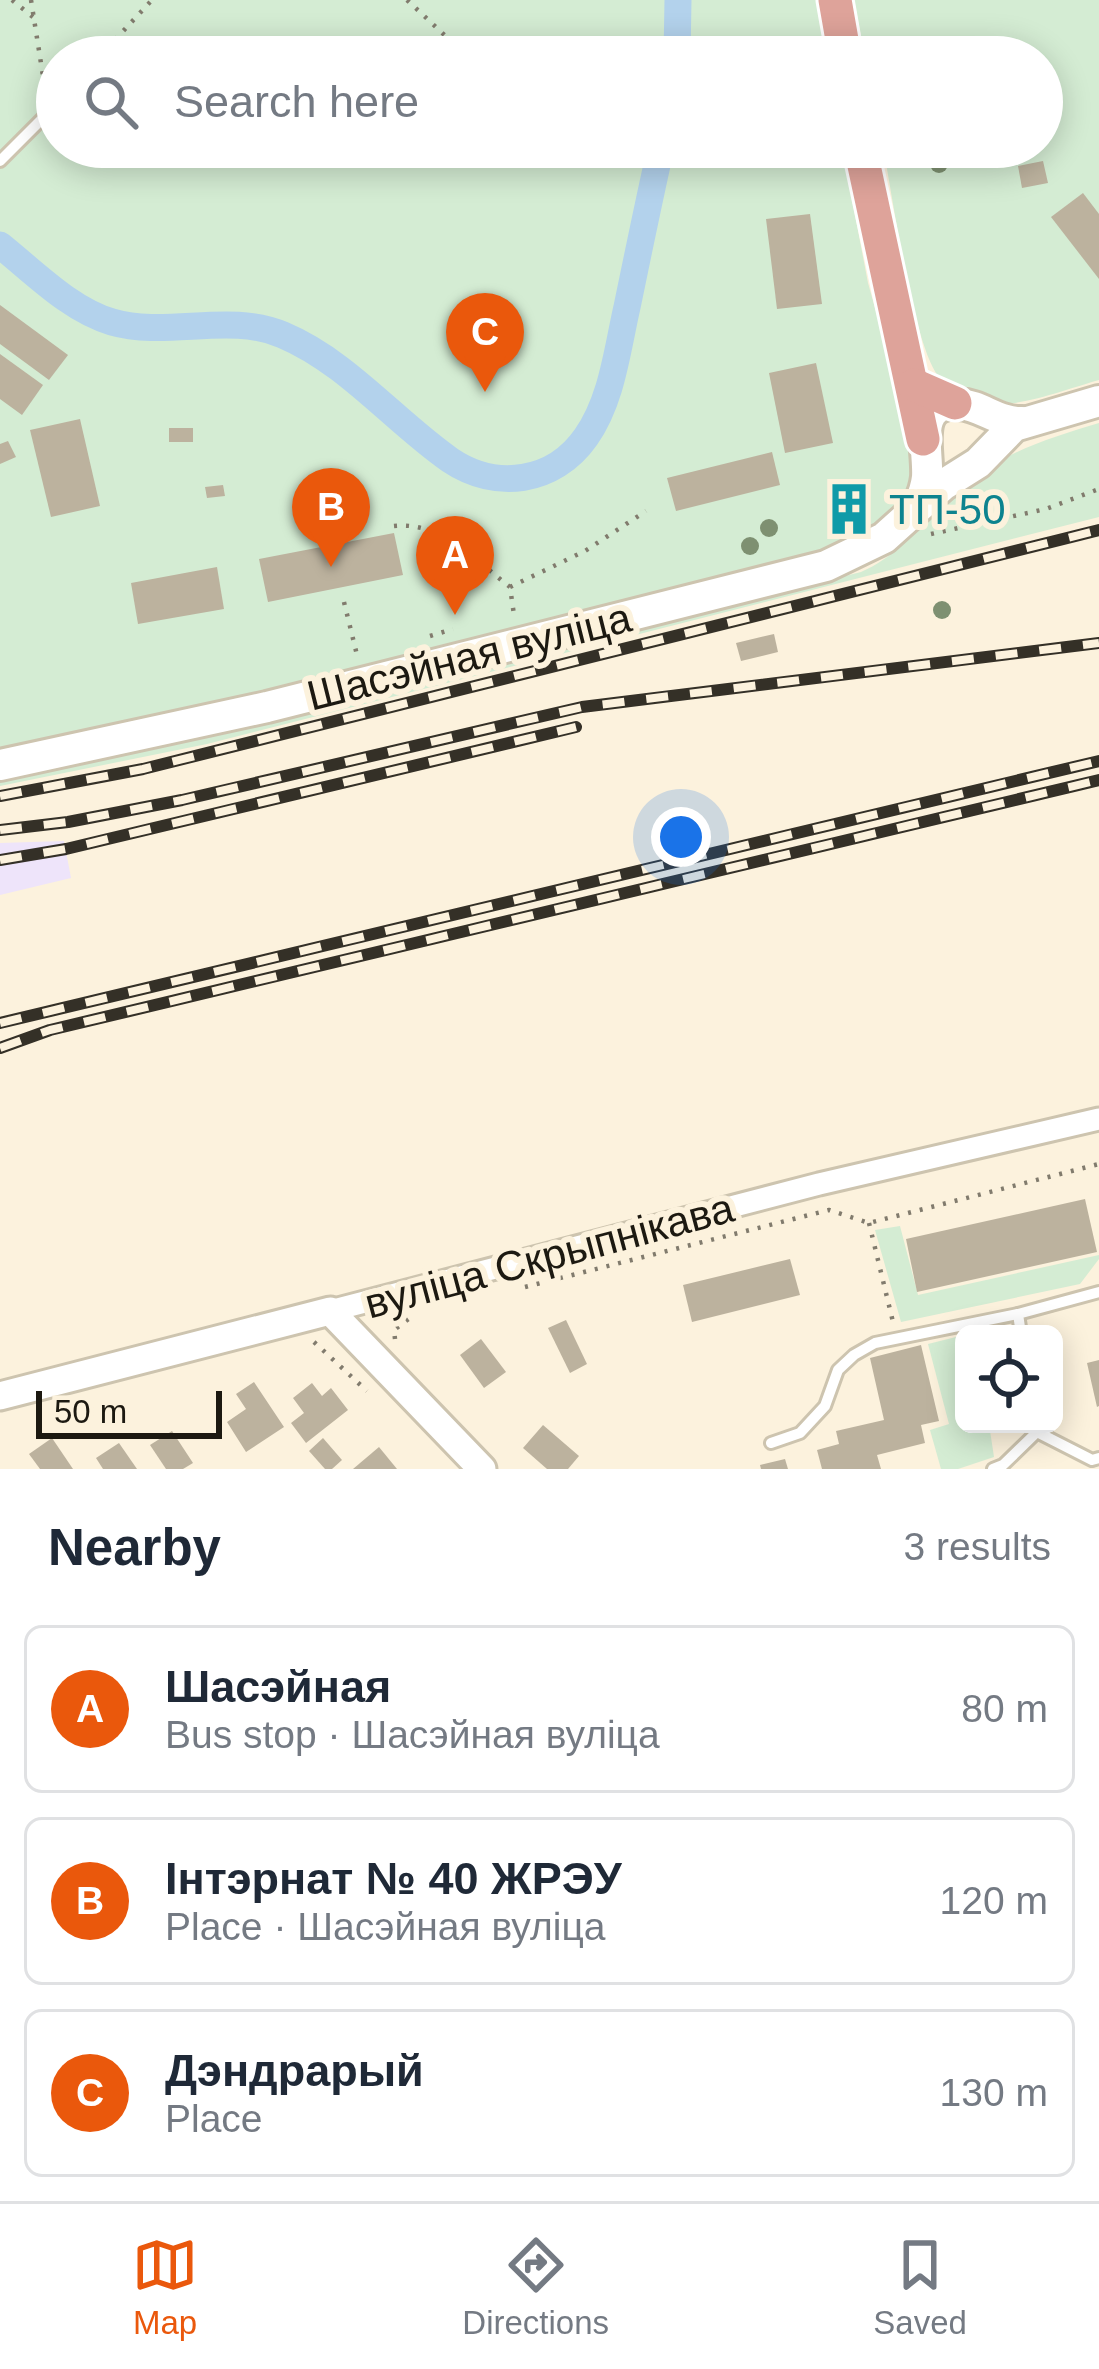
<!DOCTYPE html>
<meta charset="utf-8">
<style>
body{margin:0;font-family:Arial,sans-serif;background:#f6f6f7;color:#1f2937}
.controls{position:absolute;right:36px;bottom:36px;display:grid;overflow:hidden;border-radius:18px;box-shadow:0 6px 30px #0003}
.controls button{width:108px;height:108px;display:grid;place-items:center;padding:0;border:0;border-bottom:3px solid #e0e1e3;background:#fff;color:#1f2937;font:60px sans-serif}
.scale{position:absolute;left:36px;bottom:30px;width:186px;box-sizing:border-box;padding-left:12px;border:6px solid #1c1911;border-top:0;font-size:33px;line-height:42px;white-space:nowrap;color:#1c1911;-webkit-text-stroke:9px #fcf2dd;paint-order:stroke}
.you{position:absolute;left:681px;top:837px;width:42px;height:42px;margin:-30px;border:9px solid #fff;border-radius:50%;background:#1a73e8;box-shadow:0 0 0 18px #1a73e833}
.badge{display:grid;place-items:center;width:78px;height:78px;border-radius:50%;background:#ea580c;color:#fff;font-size:39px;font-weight:700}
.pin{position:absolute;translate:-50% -99px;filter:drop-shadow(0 3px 6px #0008)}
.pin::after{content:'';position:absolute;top:63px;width:42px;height:36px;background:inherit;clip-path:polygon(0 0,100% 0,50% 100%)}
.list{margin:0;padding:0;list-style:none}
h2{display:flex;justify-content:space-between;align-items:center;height:156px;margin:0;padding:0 48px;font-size:51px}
h2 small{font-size:39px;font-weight:400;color:#747a83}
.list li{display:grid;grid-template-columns:78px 1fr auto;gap:36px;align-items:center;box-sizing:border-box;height:168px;margin:0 24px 24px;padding:0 24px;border:3px solid #e0e1e3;border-radius:18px}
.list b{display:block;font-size:45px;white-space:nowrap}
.list p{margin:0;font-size:39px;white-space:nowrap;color:#747a83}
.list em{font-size:39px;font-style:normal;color:#747a83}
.icon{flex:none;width:66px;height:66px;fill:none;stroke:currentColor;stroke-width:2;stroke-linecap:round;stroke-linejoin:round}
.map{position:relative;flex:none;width:1099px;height:1469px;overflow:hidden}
.search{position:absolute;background:#fff;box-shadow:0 6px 30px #0003;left:36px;right:36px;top:36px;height:132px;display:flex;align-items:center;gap:30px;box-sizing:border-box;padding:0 42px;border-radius:66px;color:#747a83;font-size:45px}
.sheet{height:732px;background:#fff}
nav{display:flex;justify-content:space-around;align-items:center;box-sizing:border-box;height:168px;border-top:3px solid #e0e1e3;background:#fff;font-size:33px;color:#747a83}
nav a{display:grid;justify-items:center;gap:6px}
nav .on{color:#ea580c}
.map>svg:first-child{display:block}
.industrial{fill:#eee4fa}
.green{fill:#d4ecd3}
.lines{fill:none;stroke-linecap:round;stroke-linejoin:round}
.canal{stroke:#b3d2ec;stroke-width:27}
.building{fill:#bcb29e}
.service-casing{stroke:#cdc4af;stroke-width:16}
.minor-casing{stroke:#cdc4af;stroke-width:27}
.tertiary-casing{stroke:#cdc4af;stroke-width:33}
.secondary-casing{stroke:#cdc4af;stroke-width:36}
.primary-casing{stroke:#fff;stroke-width:39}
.path{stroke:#817b6d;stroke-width:4.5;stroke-dasharray:3 9;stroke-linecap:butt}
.service{stroke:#fff;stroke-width:10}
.minor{stroke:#fff;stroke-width:21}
.tertiary{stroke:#fff;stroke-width:27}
.secondary{stroke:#fff;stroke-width:30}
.primary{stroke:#dea39a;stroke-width:33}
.rail-casing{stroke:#343027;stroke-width:12}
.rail{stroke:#fcf2dd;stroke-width:8;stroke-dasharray:22;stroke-linecap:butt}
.tree{fill:#7e9071}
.labels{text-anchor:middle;stroke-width:12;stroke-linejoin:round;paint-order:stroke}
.culture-label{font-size:42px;fill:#0d838f;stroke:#fcf2dd;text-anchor:start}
.street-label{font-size:42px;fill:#1c1911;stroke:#fcf2dd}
</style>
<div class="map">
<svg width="1099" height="1469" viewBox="0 0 1099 1469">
<rect width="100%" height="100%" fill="#fcf2dd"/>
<polygon class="industrial" points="64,841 71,878 0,895 0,843"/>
<g class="green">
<polygon points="0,0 818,0 827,57 57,57 57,147 842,147 868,283 914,446 913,476 907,491 884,518 820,553 248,698 0,752"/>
<path d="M854,0H1099V380C1073,387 1016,409 991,403C977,400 951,389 941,379C914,354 892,191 883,147H1042V57H865Z"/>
<path d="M1099,423V517L207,744L0,786V778L73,765L312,709L861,572C899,556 925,520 955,493C997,454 1046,439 1099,423Z"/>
<polygon points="900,1226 918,1295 1099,1255 1099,1259 1080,1284 901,1322 875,1230"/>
<polygon points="964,1335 964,1424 989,1424 994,1457 958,1469 941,1469 930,1430 949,1424 928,1344"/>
</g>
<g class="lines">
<g class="canal">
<polyline points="677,57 678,0"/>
<path d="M0,245C34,272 69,309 112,322C167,338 230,312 283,335C347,362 394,421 450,460C496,491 554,483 586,437C612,400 617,351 627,307C638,254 649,200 661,147"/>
</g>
</g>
<g class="building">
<polygon points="1043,161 1048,183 1022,188 1018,166"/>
<polygon points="1083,193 1099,214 1099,279 1051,217"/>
<polygon points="810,214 822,304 777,309 766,219"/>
<polygon points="0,305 68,355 49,380 0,344"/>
<polygon points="0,354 43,385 22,415 0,399"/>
<polygon points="816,363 833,443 785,453 769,373"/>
<polygon points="80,419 100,506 51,517 30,430"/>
<rect x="169" y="428" width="24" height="14"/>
<polygon points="8,441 16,457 0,464 0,444"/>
<polygon points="772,452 780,485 676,511 667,478"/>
<polygon points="223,485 225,496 207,498 205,487"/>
<polygon points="859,493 865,516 840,524 833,501"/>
<polygon points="394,533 403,575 268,602 259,559"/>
<polygon points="217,567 224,609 138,624 131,583"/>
<polygon points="774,634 778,652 741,661 736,643"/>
<polygon points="1085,1199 1097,1252 917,1292 906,1239"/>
<polygon points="790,1259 800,1295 692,1322 683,1285"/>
<polygon points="566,1320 587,1364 570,1373 548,1328"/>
<polygon points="481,1339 506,1372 484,1388 460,1355"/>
<polygon points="921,1345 939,1421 921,1425 925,1443 877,1455 881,1469 822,1469 817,1450 839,1444 836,1431 884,1420 870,1358"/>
<polygon points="1099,1360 1099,1406 1097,1407 1087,1363"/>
<polygon points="254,1382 284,1427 246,1452 227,1422 246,1409 236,1394"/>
<polygon points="312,1383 322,1396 331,1388 348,1410 306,1443 291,1423 304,1413 293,1398"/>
<polygon points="543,1425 579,1456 568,1469 547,1469 523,1448"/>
<polygon points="172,1431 193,1463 183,1469 166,1469 150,1445"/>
<polygon points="52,1438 73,1469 40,1469 29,1454"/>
<polygon points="323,1438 342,1460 332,1469 325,1469 309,1451"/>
<polygon points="119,1443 137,1469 103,1469 96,1458"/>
<polygon points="379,1447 397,1469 353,1469"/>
<polygon points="785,1459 788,1469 761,1469 760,1465"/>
</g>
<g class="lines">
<g class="service-casing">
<g id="service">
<polyline points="0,161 48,113"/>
<polyline points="1021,1334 1018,1314 1099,1292"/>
<polyline points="1036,1424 1037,1432 1092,1460 1099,1458"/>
<polyline points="771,1443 800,1433 825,1406 838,1370 854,1355 875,1343 1018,1314"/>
<polyline points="993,1469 1003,1465 1037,1432"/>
</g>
</g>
<g class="minor-casing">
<polyline id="minor" points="330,1311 819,1184 1099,1119"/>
</g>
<g class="tertiary-casing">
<polyline id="tertiary" points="0,1396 330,1311 482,1469"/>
</g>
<g class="secondary-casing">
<g id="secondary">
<path d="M919,504C923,495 926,487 927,477C929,450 912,401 959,404C981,405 998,423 1022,422"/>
<polyline points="0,765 267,707 826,566 884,538 943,485 978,463 1014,426 1099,401"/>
</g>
</g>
<g class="primary-casing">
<g id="primary">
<polyline points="835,0 845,57"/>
<polyline points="860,147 923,439"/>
<polyline points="914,385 955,403"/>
</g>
</g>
<g class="path">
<polyline points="12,0 34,18"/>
<polyline points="31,0 46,95"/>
<polyline points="407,0 468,57"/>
<polyline points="99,57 152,0"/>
<path d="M394,526C441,521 475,560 510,587L514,615"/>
<polyline points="931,534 1046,509 1099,489"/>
<polyline points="510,587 585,551 646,511"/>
<polyline points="344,602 357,655"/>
<polyline points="430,636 453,629"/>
<polyline points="869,1223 893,1322"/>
<polyline points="525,1287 829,1210 869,1223 1099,1164"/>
<polyline points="395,1339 394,1330 415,1314"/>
<polyline points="314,1342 367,1391"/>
</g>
<use href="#service" class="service"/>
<use href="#minor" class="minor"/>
<use href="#tertiary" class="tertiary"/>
<use href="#secondary" class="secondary"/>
<use href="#primary" class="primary"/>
<g class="rail-casing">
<g id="rail">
<polyline points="0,796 143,769 1099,530"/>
<polyline points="0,830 68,822 182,800 582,707 1099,643"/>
<polyline points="0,860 66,849 576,727"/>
<polyline points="0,1023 1099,761"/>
<polyline points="0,1048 50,1030 1099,780"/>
</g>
</g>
<use href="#rail" class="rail"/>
</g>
<g class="tree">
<circle cx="939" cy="164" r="9"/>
<circle cx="769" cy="528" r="9"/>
<circle cx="750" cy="546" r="9"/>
<circle cx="942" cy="610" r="9"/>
</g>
<defs>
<g id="building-bare" transform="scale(4.14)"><path d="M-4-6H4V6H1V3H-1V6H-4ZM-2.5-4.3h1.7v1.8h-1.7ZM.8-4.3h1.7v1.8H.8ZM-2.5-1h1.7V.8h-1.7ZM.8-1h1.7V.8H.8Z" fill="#0f9aa8" stroke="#fcf2dd" stroke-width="2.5" paint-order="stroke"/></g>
</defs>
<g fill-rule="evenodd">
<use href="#building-bare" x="849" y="509"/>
</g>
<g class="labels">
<g class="culture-label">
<text x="889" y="524">ТП-50</text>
</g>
<g class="street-label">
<text transform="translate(469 656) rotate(-14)" y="15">Шасэйная вуліца</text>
<text transform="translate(549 1255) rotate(-15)" y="15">вуліца Скрыпнікава</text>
</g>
</g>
</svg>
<div class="controls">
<button><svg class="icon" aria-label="locate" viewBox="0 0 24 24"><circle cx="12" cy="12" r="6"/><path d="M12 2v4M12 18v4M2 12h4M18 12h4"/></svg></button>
</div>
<div class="scale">50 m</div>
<div class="you"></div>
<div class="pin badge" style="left:455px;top:615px">A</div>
<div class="pin badge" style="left:331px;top:567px">B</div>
<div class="pin badge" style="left:485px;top:392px">C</div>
<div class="search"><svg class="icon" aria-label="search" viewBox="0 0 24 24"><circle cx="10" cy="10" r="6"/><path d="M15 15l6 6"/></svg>Search here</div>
</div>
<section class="sheet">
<h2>Nearby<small>3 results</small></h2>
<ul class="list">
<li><span class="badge">A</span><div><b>Шасэйная</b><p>Bus stop · Шасэйная вуліца</p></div><em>80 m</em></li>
<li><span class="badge">B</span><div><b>Інтэрнат № 40 ЖРЭУ</b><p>Place · Шасэйная вуліца</p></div><em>120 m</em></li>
<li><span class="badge">C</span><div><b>Дэндрарый</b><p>Place</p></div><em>130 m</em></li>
</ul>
</section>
<nav>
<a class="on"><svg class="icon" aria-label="map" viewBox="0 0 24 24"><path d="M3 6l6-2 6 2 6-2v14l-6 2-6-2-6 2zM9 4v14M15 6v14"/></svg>Map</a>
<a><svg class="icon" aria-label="directions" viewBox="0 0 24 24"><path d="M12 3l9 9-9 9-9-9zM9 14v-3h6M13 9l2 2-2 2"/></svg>Directions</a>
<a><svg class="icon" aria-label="saved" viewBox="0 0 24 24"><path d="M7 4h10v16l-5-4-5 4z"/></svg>Saved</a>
</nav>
